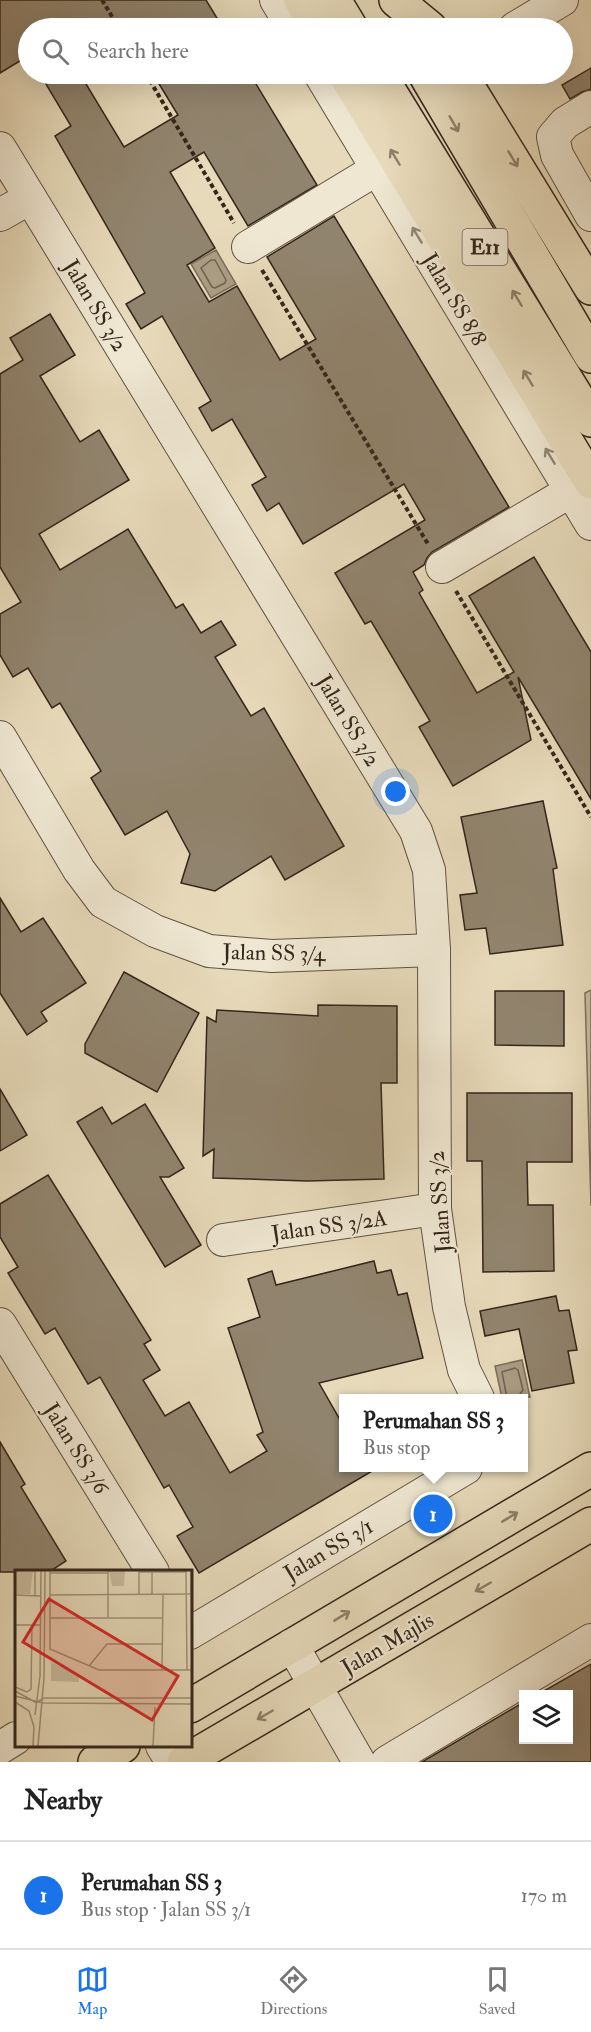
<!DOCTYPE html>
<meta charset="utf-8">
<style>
body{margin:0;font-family:"IM FELL Double Pica",serif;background:#f6f6f6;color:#222}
.controls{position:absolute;right:18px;bottom:18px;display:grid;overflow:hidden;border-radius:0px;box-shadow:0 6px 24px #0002}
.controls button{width:54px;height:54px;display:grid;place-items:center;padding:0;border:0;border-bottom:2px solid #e0e0e0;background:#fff;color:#222;font:30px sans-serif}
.you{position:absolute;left:396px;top:792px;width:21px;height:21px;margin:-15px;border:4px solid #fff;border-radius:50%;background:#1a73e8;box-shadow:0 0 0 9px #1a73e833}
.badge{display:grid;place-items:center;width:39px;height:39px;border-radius:50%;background:#1a73e8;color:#fff;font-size:20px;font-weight:700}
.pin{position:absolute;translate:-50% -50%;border:3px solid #fff;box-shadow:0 2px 6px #0006}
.popup{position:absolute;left:339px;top:1394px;width:189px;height:78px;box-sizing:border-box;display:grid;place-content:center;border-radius:0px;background:#fff;filter:drop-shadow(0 2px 4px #0005);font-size:20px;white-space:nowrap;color:#767676}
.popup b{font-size:22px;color:#222}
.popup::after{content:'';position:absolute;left:50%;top:100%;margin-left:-12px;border:12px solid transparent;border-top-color:#fff}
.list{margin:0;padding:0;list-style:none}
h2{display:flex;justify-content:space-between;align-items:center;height:78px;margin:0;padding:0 24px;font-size:26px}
h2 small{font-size:20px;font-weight:400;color:#767676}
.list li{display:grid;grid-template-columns:39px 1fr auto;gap:18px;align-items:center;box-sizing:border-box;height:108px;padding:0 24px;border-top:2px solid #e0e0e0}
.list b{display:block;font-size:22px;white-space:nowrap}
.list p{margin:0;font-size:20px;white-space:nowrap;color:#767676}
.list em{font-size:20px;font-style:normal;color:#767676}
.icon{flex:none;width:33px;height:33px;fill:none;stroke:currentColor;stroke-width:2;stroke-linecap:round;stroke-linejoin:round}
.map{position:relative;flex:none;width:591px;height:1762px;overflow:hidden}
.search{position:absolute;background:#fff;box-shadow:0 6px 24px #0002;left:18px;right:18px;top:18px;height:66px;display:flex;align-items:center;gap:15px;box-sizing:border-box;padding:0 21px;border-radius:33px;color:#767676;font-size:22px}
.sheet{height:186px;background:#fff}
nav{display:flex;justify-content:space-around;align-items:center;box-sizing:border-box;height:84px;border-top:2px solid #e0e0e0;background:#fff;font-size:16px;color:#767676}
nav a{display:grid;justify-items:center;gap:3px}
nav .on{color:#1a73e8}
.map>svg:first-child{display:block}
.green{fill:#c9bb9f;stroke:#7e705d;stroke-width:1.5}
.water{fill:#aa9d84;stroke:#7b6d5a;stroke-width:1.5}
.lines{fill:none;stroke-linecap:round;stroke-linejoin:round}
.shore{stroke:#6f6250;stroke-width:1.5}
.building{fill:#91846e;stroke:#34261b;stroke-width:1.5}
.minor-casing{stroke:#615343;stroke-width:34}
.major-casing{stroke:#34261b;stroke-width:36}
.highway-casing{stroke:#34261b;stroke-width:36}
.path{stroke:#34261b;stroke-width:4;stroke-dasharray:4.5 3;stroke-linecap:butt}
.minor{stroke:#efe7d2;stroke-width:32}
.major{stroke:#e7daba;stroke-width:33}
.highway{stroke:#e7daba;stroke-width:33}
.oneway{stroke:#8e806a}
.oneway2{stroke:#928676}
.labels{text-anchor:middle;stroke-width:4.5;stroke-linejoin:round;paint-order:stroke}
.shield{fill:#efe7d2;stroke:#6c6052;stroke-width:1.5}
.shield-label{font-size:21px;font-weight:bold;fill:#34261b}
.street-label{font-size:22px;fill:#34261b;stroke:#efe7d2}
.inset-road{fill:none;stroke:#9f927a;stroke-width:1.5}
.view{fill:#d62828;fill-opacity:0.15;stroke:#d62828;stroke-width:3}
.inset-edge{fill:none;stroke:#34261b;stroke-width:3}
</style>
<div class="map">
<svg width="591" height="1762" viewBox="0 0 591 1762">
<rect width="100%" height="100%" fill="#e7daba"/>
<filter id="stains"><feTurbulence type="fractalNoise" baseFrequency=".00333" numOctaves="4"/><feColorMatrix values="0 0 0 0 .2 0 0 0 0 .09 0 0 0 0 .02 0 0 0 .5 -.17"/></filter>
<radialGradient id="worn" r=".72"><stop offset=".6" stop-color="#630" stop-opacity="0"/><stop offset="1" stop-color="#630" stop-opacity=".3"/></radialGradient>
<polygon class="green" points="591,990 591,1206 585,993"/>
<g class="water">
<polygon points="216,250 236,284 211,298 191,264"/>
<polygon points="522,1360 530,1397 502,1398 495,1366"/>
</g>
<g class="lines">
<g class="shore">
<polygon points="211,260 215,260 226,280 225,283 215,288 212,287 201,268"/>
<polyline points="507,1398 502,1372 515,1368 518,1370 523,1390 517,1398"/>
</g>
</g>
<g class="building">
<polygon points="0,0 206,0 223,28 28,28 28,56 0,73"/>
<polygon points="591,68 591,89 582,92 570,99 562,85"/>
<polygon points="40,74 80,74 124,147 178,115 153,74 250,74 317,185 248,226 204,152 170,172 215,248 187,265 209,302 237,286 280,360 316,339 267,257 334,216 509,507 432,552 427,558 424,565 413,572 423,590 419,593 477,693 514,672 469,596 534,557 591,652 591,799 518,677 531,740 453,786 419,727 430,721 371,621 365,624 335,573 425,520 404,484 303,544 279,503 267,511 252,485 266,477 232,419 212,431 199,408 211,401 162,316 141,329 126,304 145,293 55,136 71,126"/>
<polygon points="50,314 75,355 40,376 80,442 99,430 129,480 39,534 60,570 128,529 176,608 183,604 201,633 221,621 236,645 215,657 251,716 264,708 344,846 285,880 271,856 215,891 181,883 190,854 167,811 125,835 91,778 101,771 60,703 52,708 28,668 13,677 0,655 0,614 21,602 0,567 0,374 23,360 10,338"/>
<polygon points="543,801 557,868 553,869 563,945 490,954 486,928 465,930 460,895 477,893 461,817"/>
<polygon points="0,898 21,932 43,918 86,983 41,1012 47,1021 27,1035 0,993"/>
<polygon points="124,972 199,1013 157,1092 85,1053 85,1044"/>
<polygon points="495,991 564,991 564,1046 495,1045"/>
<polygon points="318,1005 397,1006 397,1083 381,1083 384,1179 307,1181 213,1178 214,1149 203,1156 207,1017 216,1022 217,1010 318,1016"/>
<polygon points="0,1089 27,1135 0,1151"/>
<polygon points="467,1093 572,1093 572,1162 527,1162 528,1205 553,1205 554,1271 483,1272 482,1161 467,1161"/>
<polygon points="145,1104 184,1168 169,1177 160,1177 201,1245 165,1267 77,1122 102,1107 112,1124"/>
<polygon points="48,1175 151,1340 144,1344 160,1370 143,1380 165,1416 189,1402 230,1473 267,1451 257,1435 263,1432 228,1328 260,1317 248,1279 272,1271 276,1285 374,1261 377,1273 391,1270 398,1295 407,1293 423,1358 319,1383 343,1425 343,1467 379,1467 199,1573 177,1536 193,1527 169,1485 164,1488 100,1377 88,1384 55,1328 45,1334 8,1273 18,1267 0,1237 0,1204"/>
<polygon points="556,1296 559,1311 569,1310 577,1350 568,1351 574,1383 532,1391 519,1329 485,1336 480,1311"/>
<polygon points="0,1442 25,1484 21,1487 66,1561 49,1572 0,1572"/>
<polygon points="591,1664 591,1762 422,1762 524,1702 524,1740 568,1740 568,1695 537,1695"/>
</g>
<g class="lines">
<g class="minor-casing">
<g id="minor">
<polyline points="276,0 293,28"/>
<polyline points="515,28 562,0"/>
<polyline points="320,74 591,524"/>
<polyline points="591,107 565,123 553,137 557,155 591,215"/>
<polyline points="0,148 416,831 429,870 434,950 435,1209 449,1307 464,1370 478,1398"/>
<polyline points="0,215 30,198"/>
<polyline points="248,247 377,169"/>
<polyline points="442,567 571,491"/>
<polyline points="0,737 79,870 103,902 155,931 209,951 272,956 434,950"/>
<polyline points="223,1240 435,1209"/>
<polyline points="0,1324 153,1572"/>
<polyline points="190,1633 466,1468"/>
<polyline points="292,1645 359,1762"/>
<polyline points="162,1746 172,1762"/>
<polyline points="0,1748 16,1738"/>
<polyline points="387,1762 591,1640"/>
</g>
</g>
<g class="major-casing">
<g id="major">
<polyline points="190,1706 591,1469"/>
<polyline points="95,1762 123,1746"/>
<polyline points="184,1762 591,1524"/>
</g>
</g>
<g class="highway-casing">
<g id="highway">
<polyline points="301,0 318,28"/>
<polyline points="334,0 351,28"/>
<polyline points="396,0 430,28"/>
<polyline points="345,74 591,482"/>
<polyline points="379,74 591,420"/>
<polyline points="425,74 591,356"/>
<polyline points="460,74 591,288"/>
</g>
</g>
<g class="path">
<polyline points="102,0 119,28"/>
<polyline points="146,74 234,223"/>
<polyline points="262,270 428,544"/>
<polyline points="456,591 591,817"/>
</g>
<use href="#minor" class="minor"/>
<use href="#major" class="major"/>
<use href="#highway" class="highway"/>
</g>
<defs><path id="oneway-shaft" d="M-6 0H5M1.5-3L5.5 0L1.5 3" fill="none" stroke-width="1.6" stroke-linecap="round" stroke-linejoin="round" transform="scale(1.5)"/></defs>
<g class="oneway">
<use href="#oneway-shaft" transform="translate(454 124) rotate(60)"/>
<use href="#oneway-shaft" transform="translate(395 157) rotate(-121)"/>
<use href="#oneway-shaft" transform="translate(513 159) rotate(59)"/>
<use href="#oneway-shaft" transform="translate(517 298) rotate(-121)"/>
<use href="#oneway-shaft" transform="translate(528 378) rotate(-121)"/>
<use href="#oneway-shaft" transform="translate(510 1517) rotate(-31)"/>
<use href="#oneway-shaft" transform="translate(483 1587) rotate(150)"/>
<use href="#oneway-shaft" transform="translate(342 1616) rotate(-31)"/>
<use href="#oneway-shaft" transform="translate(265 1715) rotate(150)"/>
</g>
<g class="oneway2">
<use href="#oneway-shaft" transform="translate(417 235) rotate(-121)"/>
<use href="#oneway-shaft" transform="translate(550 456) rotate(-121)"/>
</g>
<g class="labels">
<rect class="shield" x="462.5" y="229" width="45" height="36" rx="4.5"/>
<g class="shield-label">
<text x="485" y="254">E11</text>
</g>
<g class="street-label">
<text transform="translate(455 299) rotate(59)" y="8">Jalan SS 8/8</text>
<text transform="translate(96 305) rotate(59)" y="8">Jalan SS 3/2</text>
<text transform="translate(349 720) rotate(59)" y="8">Jalan SS 3/2</text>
<text transform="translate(274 952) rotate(1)" y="8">Jalan SS 3/4</text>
<text transform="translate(439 1202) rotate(-94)" y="8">Jalan SS 3/2</text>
<text transform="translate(329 1225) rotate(-8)" y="8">Jalan SS 3/2A</text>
<text transform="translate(77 1448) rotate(58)" y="8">Jalan SS 3/6</text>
<text transform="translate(328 1549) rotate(-31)" y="8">Jalan SS 3/1</text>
<text transform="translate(387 1643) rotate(-30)" y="8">Jalan Majlis</text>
</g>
</g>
<g transform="translate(15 1570)">
<rect width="177" height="177" fill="#e7daba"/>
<path d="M0,1H18L15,24H0ZM94,1H110L109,16H97ZM36,92L64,105V112L36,111Z" fill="#c9bb9f"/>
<path class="inset-road" d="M20,1V26M35,1V79L84,100H177M171,1L172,100M176,1L177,123M124,2H171M35,3H93M124,24V2M137,24V2M0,25L25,26M35,25L177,24M93,47V1M36,48H148M0,55H25M74,96L92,74H147M147,100L148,24M0,117L12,122L16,119L17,55M0,121L22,133M0,126L28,133L177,134M0,132L14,141L19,157M21,133L29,128H177M20,145L25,106L26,1M18,176L19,156M23,176L29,108L30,1M138,176L140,137"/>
<path class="view" d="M34,29L163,106L137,150L8,72Z"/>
<rect width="177" height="177" class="inset-edge"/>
</g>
<rect width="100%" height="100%" filter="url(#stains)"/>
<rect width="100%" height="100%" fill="url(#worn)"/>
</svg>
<div class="controls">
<button><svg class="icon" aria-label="layers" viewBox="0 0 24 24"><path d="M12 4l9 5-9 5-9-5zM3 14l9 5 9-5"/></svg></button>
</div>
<div class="you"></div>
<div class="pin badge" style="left:433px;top:1514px">1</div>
<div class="popup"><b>Perumahan SS 3</b>Bus stop</div>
<div class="search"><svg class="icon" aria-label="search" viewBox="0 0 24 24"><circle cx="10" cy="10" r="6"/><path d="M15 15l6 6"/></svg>Search here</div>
</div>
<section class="sheet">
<h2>Nearby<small></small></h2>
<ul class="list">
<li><span class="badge">1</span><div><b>Perumahan SS 3</b><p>Bus stop · Jalan SS 3/1</p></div><em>170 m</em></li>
</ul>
</section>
<nav>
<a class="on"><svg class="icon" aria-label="map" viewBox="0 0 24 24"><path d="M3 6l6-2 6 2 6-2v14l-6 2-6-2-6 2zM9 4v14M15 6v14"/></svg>Map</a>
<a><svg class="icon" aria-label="directions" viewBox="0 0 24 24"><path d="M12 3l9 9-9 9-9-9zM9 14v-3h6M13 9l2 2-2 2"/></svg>Directions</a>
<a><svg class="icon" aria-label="saved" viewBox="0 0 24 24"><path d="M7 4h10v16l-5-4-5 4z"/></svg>Saved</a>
</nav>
